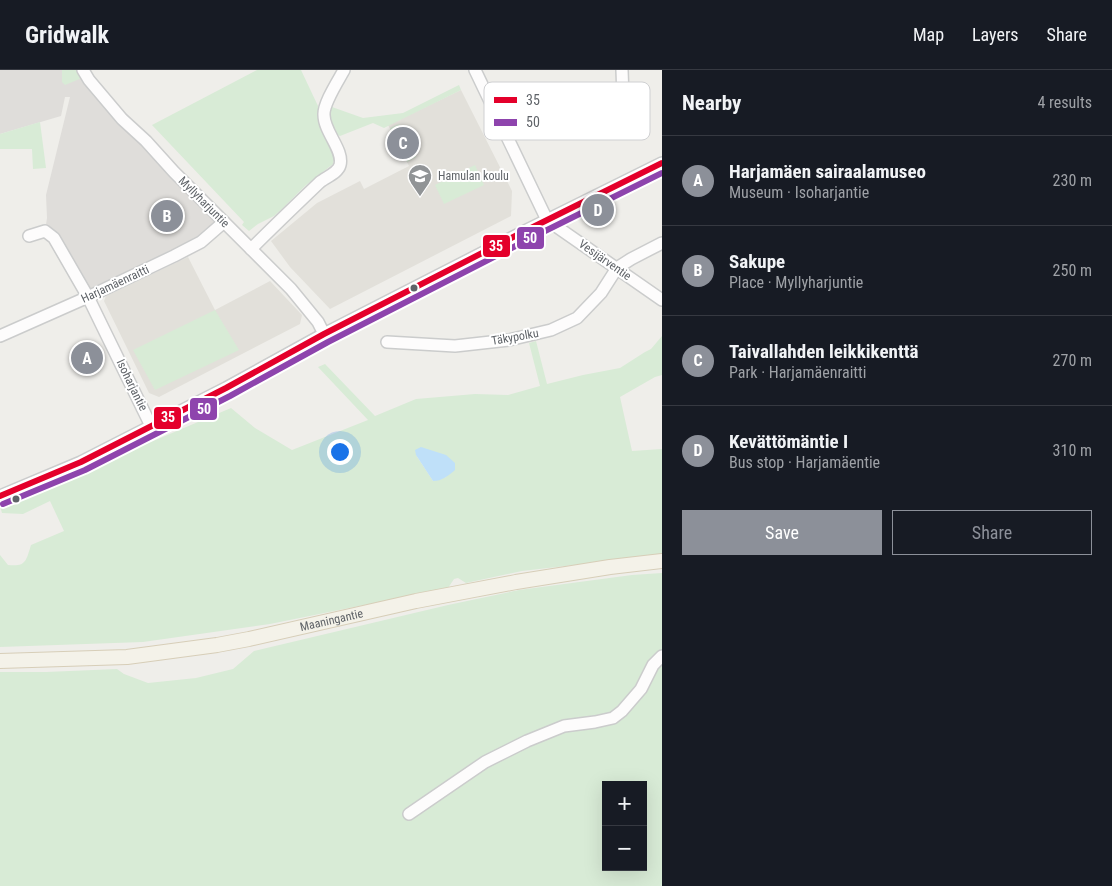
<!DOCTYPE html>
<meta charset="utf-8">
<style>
body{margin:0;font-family:"Roboto Condensed",sans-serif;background:#20242c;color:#f1f3f6}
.controls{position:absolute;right:15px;bottom:15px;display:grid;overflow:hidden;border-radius:0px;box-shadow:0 5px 20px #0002}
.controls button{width:45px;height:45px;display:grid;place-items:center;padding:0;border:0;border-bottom:1px solid #363941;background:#171b24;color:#f1f3f6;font:25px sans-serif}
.you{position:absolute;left:339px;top:381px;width:18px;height:18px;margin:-12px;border:4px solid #fff;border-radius:50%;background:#1a73e8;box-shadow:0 0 0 8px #1a73e833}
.badge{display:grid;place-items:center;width:32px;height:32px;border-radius:50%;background:#8c9099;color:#fff;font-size:16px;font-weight:700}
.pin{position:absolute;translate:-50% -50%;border:2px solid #fff;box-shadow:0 1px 5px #0006}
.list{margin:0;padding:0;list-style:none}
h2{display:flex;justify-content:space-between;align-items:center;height:65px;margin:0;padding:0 20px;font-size:21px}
h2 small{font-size:16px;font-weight:400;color:#9ea1a6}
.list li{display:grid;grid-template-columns:32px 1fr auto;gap:15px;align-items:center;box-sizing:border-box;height:90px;padding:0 20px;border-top:1px solid #363941}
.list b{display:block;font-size:19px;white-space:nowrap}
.list p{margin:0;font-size:16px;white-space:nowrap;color:#9ea1a6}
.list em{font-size:16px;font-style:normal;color:#9ea1a6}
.actions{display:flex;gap:10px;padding:15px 20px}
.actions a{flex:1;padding:11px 0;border:1px solid #8c9099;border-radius:0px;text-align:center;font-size:18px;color:#8c9099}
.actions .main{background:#8c9099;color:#fff}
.map{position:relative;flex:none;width:662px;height:816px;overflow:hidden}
header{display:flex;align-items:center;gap:30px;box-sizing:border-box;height:70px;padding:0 25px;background:#171b24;border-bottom:1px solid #363941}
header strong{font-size:24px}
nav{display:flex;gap:28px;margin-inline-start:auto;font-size:18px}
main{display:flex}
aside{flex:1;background:#171b24}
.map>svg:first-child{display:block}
.industrial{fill:#dfddda}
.education{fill:#e2e0da}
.green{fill:#d8ebd6;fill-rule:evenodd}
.water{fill:#bfe0f9}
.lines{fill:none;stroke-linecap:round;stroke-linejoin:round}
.minor-casing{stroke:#cbcccc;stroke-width:14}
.major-casing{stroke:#d7ceb8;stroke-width:16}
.minor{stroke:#fdfcfc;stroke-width:11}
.major{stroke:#f4f2e9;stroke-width:14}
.bus-1-casing{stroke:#fff;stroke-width:10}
.bus-2-casing{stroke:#fff;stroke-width:10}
.bus-1{stroke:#e4002b;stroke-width:6}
.bus-2{stroke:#8e44ad;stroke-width:6}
.bus-dot{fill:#5f6368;stroke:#fff;stroke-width:2}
.labels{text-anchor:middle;stroke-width:4;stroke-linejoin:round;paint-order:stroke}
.poi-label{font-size:12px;fill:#5f6368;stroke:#fff;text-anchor:start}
.street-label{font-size:12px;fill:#5f6368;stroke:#fff}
.key{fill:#fff;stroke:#cfd0d2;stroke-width:1}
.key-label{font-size:14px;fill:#5f6368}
.line-badge{stroke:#fff;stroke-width:2}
.badge-label{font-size:14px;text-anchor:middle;font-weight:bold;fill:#fff}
</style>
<header>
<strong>Gridwalk</strong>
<nav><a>Map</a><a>Layers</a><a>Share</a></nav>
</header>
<main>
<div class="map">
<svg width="662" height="816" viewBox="0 0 662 816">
<rect width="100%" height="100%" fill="#efeeea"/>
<polygon class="industrial" points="0,0 83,0 224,152 201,172 88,227 45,161 47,148 46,125 70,27 65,27 61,46 0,64"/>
<g class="education">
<polygon points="461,20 512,121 511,146 330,239 290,197 271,171 317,133 360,111 364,119 409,96 388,55"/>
<polygon points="188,187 215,240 270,211 302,245 300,254 159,327 149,323 104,231 106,226"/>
</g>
<g class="green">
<polygon points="62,0 79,0 82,8 65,15 62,12"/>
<polygon points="257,0 301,0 318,36 318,48 334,85 334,90 333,94 305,116 282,139 274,146 258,154 249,161 242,155 244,152 152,55"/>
<path d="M459,15L461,20L384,58L373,53L340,66L336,64C333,55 328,47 332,37L363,48L403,43Z"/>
<polygon points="40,52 46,98 33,99 32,79 0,79 0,64"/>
<polygon points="399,54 416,87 407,92 390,58"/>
<polygon points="475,95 484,115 444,134 435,115"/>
<polygon points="215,240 239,280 155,320 133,280"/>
<path d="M662,266V305L655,307L620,327L632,381L662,379V485L522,501L466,513L458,508L454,509L448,518L270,554L143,572L0,577V485L8,495C26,497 26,491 31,475L64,461L50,431L23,444L2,443L0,436L231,338L255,358L292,380L368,350L318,297L325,294L375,346L416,329L475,324L508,325L540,316L529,273L536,271L547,314L583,305L620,298L645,282L651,279ZM416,385L446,407L433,411Z"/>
<path d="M662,503V816H0V602H46L117,599L124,604L148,613L196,608L233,599L254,581L448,535L519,520L632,505ZM606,715H643V797H606Z"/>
</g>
<path class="water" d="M421,377L446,385L455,393V400C448,406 442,411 433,411L416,385L415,380Z"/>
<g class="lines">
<g class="minor-casing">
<g id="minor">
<polyline points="83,0 89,10 122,49 146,71 174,102 291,219 318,252 324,264"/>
<polyline points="475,0 547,150 662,230"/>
<polyline points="622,0 623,27"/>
<polyline points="29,166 45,161 54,168 88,227 151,356"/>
<path d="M251,179C274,156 297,134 320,112C326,107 338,103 340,95C344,80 324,62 324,45C323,34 338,11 344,0"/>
<polyline points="0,266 88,227 174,186 201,172 224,152"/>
<polyline points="387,272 455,276 509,270 551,260 577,248 601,223 617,198 631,189 662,173"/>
<polyline points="0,426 81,392 226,318 324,264 527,160 662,93"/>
<polyline points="409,744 485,692 527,671 564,656 595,652 613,648 622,641 641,619 653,595 662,586"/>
</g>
</g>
<g class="major-casing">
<g id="major">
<path id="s1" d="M0,591L127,587L217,575L249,569L416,531L516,512L610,497L662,491"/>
</g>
</g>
<use href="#minor" class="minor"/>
<use href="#major" class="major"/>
<g class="bus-1-casing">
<polyline id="bus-1" points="0,426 81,392 226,318 324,264 527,160 662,93"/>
</g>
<g class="bus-2-casing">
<polyline id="bus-2" points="3,434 85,400 230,326 328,272 531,168 662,103"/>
</g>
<use href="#bus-1" class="bus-1"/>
<use href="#bus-2" class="bus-2"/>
</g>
<defs>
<g id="school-pin" transform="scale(1.25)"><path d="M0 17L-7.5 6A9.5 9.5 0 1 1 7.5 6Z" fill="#919496" stroke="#fff"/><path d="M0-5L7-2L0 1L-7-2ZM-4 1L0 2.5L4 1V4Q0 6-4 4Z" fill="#fff"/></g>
</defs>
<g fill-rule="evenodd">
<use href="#school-pin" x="420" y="106"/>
</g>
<g class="bus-dot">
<circle cx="414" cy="218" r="4.5"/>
<circle cx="16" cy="429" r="4.5"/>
</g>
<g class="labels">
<g class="poi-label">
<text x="438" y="110">Hamulan koulu</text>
</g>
<g class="street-label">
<text transform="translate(204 132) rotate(45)" y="4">Myllyharjuntie</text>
<text transform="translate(605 190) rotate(35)" y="4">Vesijärventie</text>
<text transform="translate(115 214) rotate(-25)" y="4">Harjamäenraitti</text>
<text transform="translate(515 267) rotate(-10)" y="4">Täkypolku</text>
<text transform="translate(132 315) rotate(64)" y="4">Isoharjantie</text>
<text dy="4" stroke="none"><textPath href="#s1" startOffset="335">Maaningantie</textPath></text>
</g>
</g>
<rect x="484" y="12" width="166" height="58" rx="8" class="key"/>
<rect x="494" y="27" width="23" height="6" fill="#e4002b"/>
<rect x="494" y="49" width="23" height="7" fill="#8e44ad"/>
<g class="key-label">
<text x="526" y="35">35</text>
<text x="526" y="57">50</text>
</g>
<g class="line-badge">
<rect x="516" y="156" width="29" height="24" rx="5" fill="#8e44ad"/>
<rect x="482" y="164" width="29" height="24" rx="5" fill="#e4002b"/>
<rect x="189" y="327" width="29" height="24" rx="5" fill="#8e44ad"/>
<rect x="153" y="336" width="29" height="24" rx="5" fill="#e4002b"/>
</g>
<g class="badge-label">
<text x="530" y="173">50</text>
<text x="496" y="181">35</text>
<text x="204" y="344">50</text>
<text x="168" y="352">35</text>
</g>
</svg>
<div class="controls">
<button>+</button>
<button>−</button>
</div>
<div class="you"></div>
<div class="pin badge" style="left:87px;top:288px">A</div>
<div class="pin badge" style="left:167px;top:146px">B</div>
<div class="pin badge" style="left:403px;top:73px">C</div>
<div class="pin badge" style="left:598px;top:140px">D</div>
</div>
<aside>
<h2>Nearby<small>4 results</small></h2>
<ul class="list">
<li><span class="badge">A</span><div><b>Harjamäen sairaalamuseo</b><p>Museum · Isoharjantie</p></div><em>230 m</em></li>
<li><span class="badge">B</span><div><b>Sakupe</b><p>Place · Myllyharjuntie</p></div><em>250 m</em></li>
<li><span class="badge">C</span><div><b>Taivallahden leikkikenttä</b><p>Park · Harjamäenraitti</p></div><em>270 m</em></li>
<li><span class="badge">D</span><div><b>Kevättömäntie I</b><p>Bus stop · Harjamäentie</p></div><em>310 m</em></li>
</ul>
<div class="actions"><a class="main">Save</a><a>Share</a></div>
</aside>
</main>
